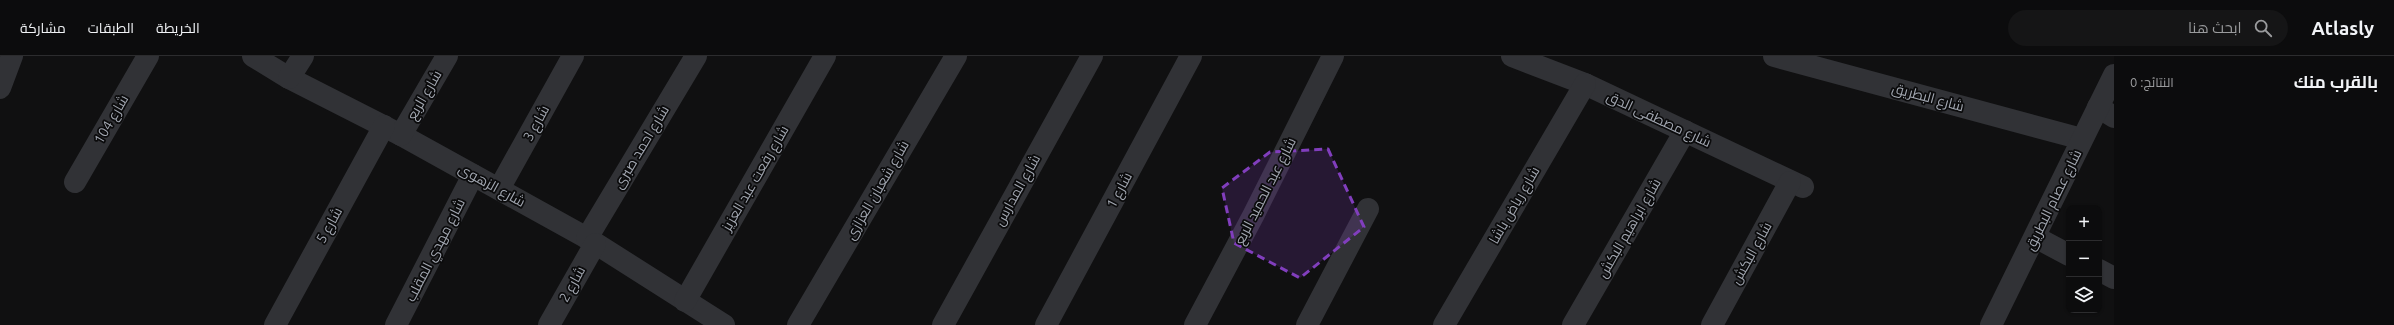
<!DOCTYPE html>
<html lang="ar">
<meta charset="utf-8">
<style>
body{margin:0;font-family:Ubuntu,Cairo,sans-serif;background:#151516;color:#f1f3f6;direction:rtl}
.controls{position:absolute;right:12px;bottom:12px;display:grid;overflow:hidden;border-radius:8px;box-shadow:0 1px 3px #0004}
.controls button{width:36px;height:36px;display:grid;place-items:center;padding:0;border:0;border-bottom:1px solid #2c2c2e;background:#0c0c0d;color:#f1f3f6;font:20px sans-serif}
.list{margin:0;padding:0;list-style:none}
h2{display:flex;justify-content:space-between;align-items:center;height:52px;margin:0;padding:0 16px;font-size:17px}
h2 small{font-size:13px;font-weight:400;color:#9a9b9d}
.icon{flex:none;width:22px;height:22px;fill:none;stroke:currentColor;stroke-width:2;stroke-linecap:round;stroke-linejoin:round}
.map{position:relative;flex:none;width:2114px;height:269px;overflow:hidden;direction:ltr}
header{display:flex;align-items:center;gap:24px;box-sizing:border-box;height:56px;padding:0 20px;background:#0c0c0d;border-bottom:1px solid #2c2c2e}
header strong{font-size:19px}
nav{display:flex;gap:22px;margin-inline-start:auto;font-size:14px}
.search{width:280px;height:36px;background:#151516;display:flex;align-items:center;gap:10px;box-sizing:border-box;padding:0 14px;border-radius:22px;color:#9a9b9d;font-size:15px}
main{display:flex}
aside{flex:1;background:#0c0c0d}
.map>svg:first-child{display:block}
.lines{fill:none;stroke-linecap:round;stroke-linejoin:round}
.street{stroke:#313236;stroke-width:22}
.marked{fill:#813ebd;fill-opacity:0.2;stroke:#813ebd;stroke-width:3;stroke-dasharray:8 5;stroke-linejoin:round}
.labels{text-anchor:middle;stroke-width:3.5;stroke-linejoin:round;paint-order:stroke}
.street-label{font-size:14px;fill:#a2a7b1;stroke:#0b0b0c}
</style>
<header>
<strong>Atlasly</strong>
<div class="search"><svg class="icon" aria-label="search" viewBox="0 0 24 24"><circle cx="10" cy="10" r="6"/><path d="M15 15l6 6"/></svg>ابحث هنا</div>
<nav><a>الخريطة</a><a>الطبقات</a><a>مشاركة</a></nav>
</header>
<main>
<aside>
<h2>بالقرب منك<small>النتائج: 0</small></h2>
<ul class="list">
</ul>
</aside>
<div class="map">
<svg width="2114" height="269" viewBox="0 0 2114 269">
<rect width="100%" height="100%" fill="#101011"/>
<g class="lines">
<g class="street">
<polyline points="253,0 289,22 401,79 587,182 724,269"/>
<polyline points="1512,0 1585,28 1803,131"/>
<polyline points="1774,0 2082,83"/>
<polyline points="289,22 303,0"/>
<polyline points="0,32 12,0"/>
<polyline points="2098,51 2114,61"/>
<polyline points="401,79 447,0"/>
<polyline points="75,126 148,0"/>
<polyline points="499,133 573,0"/>
<polyline points="2035,181 2069,199"/>
<polyline points="587,182 696,0"/>
<polyline points="2099,214 2114,222"/>
<polyline points="685,245 825,0"/>
<polyline points="275,269 384,70"/>
<polyline points="396,269 473,119"/>
<polyline points="549,269 595,188"/>
<polyline points="798,269 956,0"/>
<polyline points="943,269 1092,0"/>
<polyline points="1046,269 1191,0"/>
<polyline points="1195,269 1253,160 1333,0"/>
<polyline points="1307,269 1368,153"/>
<polyline points="1444,269 1585,28"/>
<polyline points="1573,269 1685,75"/>
<polyline points="1712,269 1790,126"/>
<polyline points="1991,269 2114,19"/>
</g>
</g>
<path class="marked" d="M1328,93L1364,171L1300,222L1234,187L1222,132L1270,96Z"/>
<g class="labels">
<g class="street-label">
<text transform="translate(424 39) rotate(-60)" y="5">شارع الربع</text>
<text transform="translate(1928 41) rotate(15)" y="5">شارع البطريق</text>
<text transform="translate(111 63) rotate(-60)" y="5">شارع 104</text>
<text transform="translate(1659 63) rotate(25)" y="5">شارع مصطفى الدق</text>
<text transform="translate(536 67) rotate(-61)" y="5">شارع 3</text>
<text transform="translate(641 91) rotate(-59)" y="5">شارع احمد صبرى</text>
<text transform="translate(755 122) rotate(-60)" y="5">شارع رفعت عبد العزيز</text>
<text transform="translate(492 129) rotate(29)" y="5">شارع الزهوى</text>
<text transform="translate(877 134) rotate(-60)" y="5">شارع شعبان العزازى</text>
<text transform="translate(1017 134) rotate(-61)" y="5">شارع المدارس</text>
<text transform="translate(1119 134) rotate(-62)" y="5">شارع 1</text>
<text transform="translate(1265 135) rotate(-63)" y="5">شارع عبد الحميد الربع</text>
<text transform="translate(2053 144) rotate(-64)" y="5">شارع عصام البطريق</text>
<text transform="translate(1514 149) rotate(-60)" y="5">شارع رياض باشا</text>
<text transform="translate(329 169) rotate(-61)" y="5">شارع 5</text>
<text transform="translate(1629 172) rotate(-60)" y="5">شارع ابراهيم البكش</text>
<text transform="translate(435 194) rotate(-63)" y="5">شارع مهدي المقلب</text>
<text transform="translate(1751 197) rotate(-61)" y="5">شارع البكش</text>
<text transform="translate(572 228) rotate(-61)" y="5">شارع 2</text>
</g>
</g>
</svg>
<div class="controls">
<button>+</button>
<button>−</button>
<button><svg class="icon" aria-label="layers" viewBox="0 0 24 24"><path d="M12 4l9 5-9 5-9-5zM3 14l9 5 9-5"/></svg></button>
</div>
</div>
</main>
